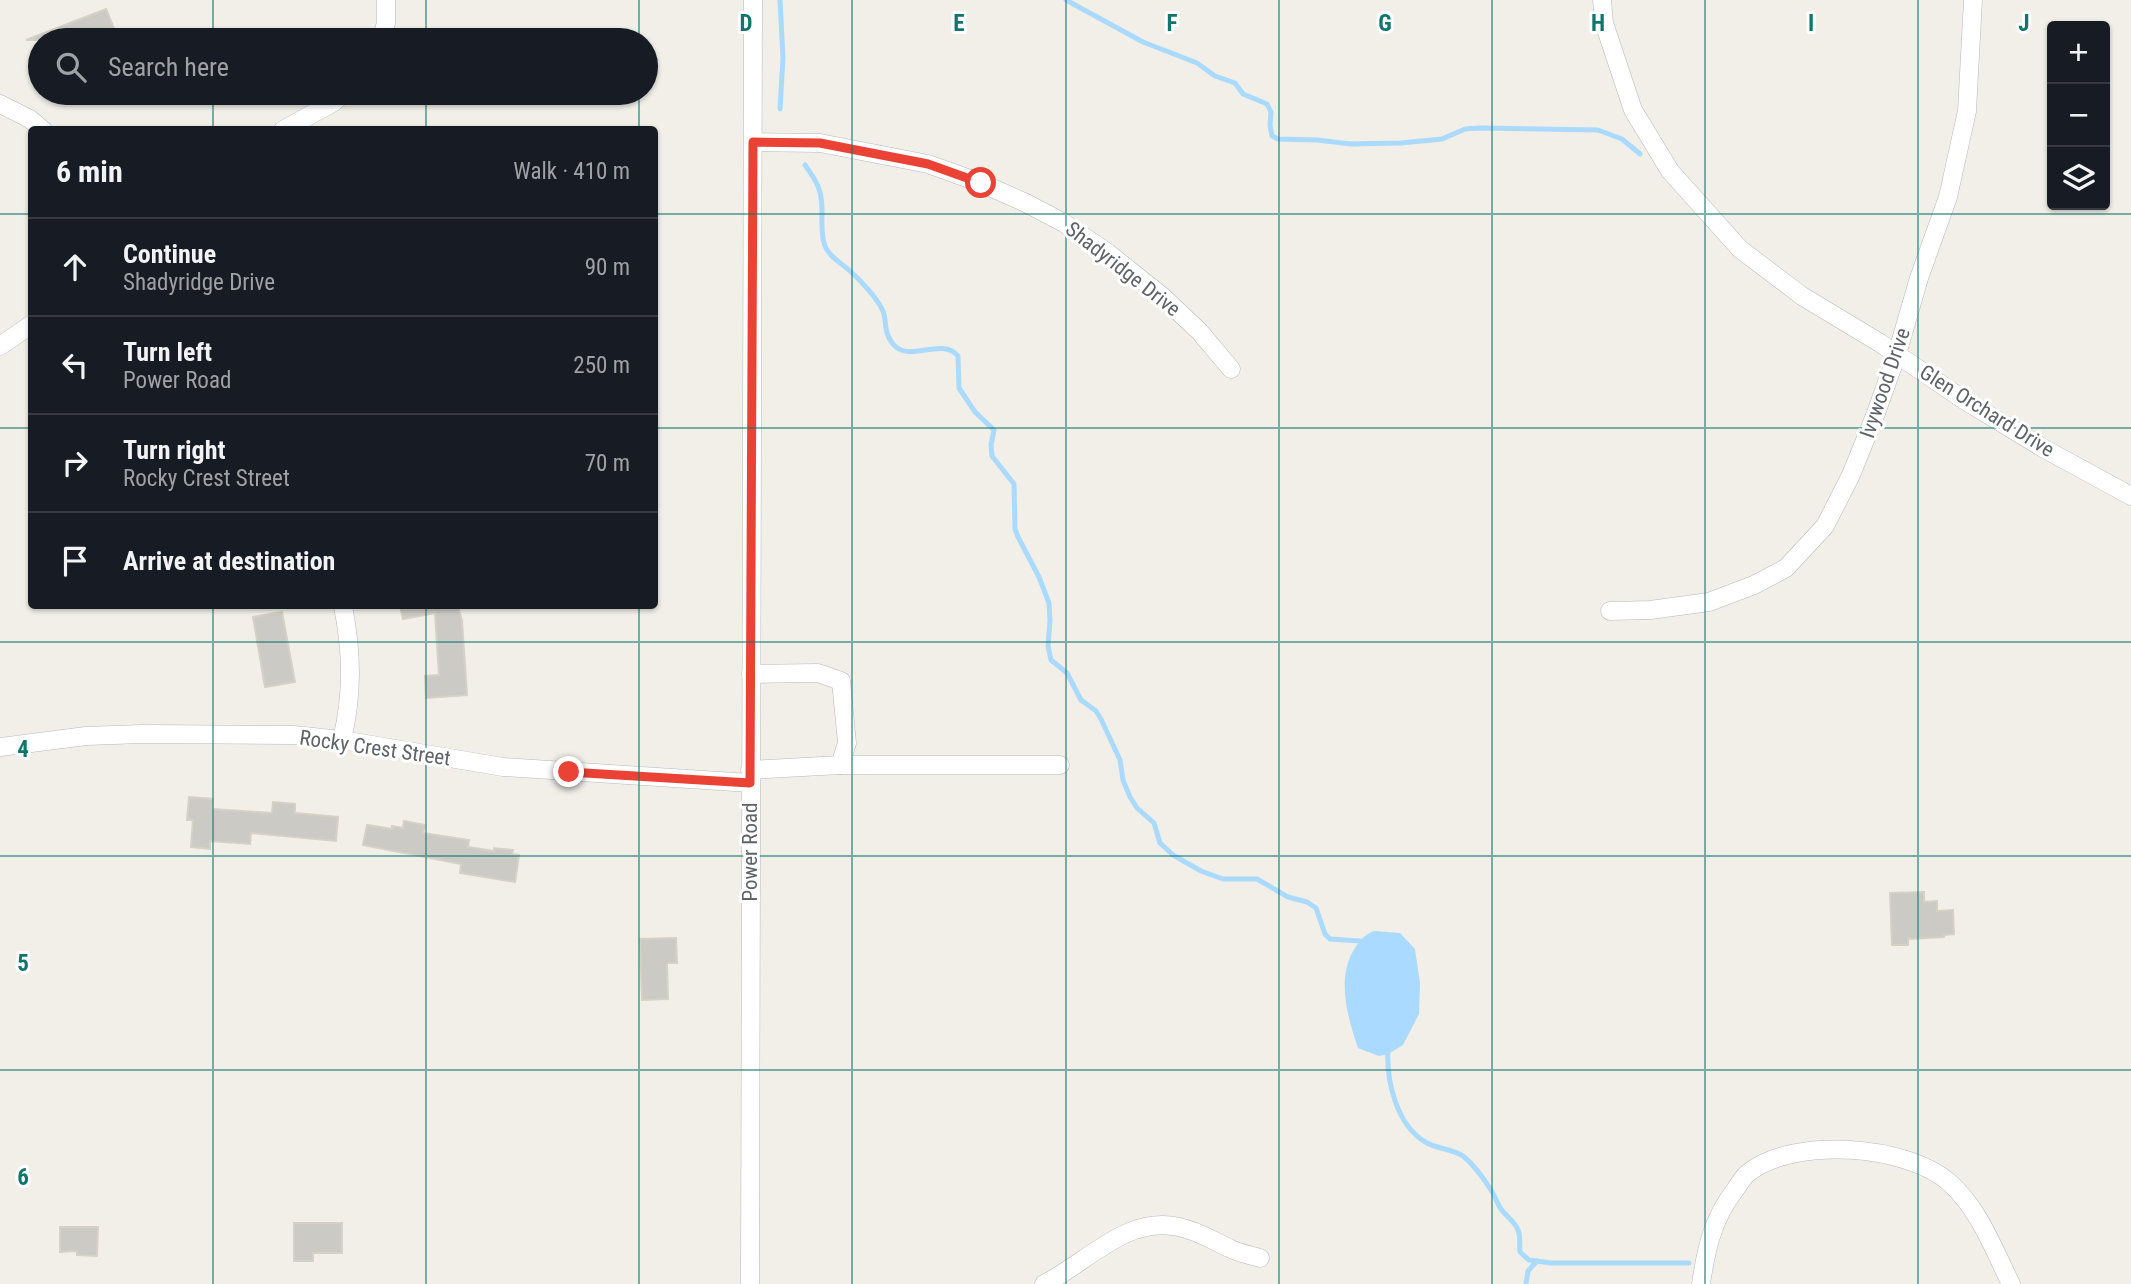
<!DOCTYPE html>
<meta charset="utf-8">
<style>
body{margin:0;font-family:"Roboto Condensed",sans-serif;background:#20242c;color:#f1f3f6}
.controls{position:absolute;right:21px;top:21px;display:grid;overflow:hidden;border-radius:7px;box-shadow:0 2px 5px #0004}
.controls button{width:63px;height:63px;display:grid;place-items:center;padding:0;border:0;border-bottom:2px solid #363941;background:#171b24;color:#f1f3f6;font:35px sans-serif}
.stop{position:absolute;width:21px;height:21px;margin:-16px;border:5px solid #ea4335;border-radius:50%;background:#fff}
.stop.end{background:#ea4335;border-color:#fff;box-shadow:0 2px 7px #0008}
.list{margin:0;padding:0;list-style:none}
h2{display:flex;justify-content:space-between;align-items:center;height:91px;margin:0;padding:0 28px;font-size:30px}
h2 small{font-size:23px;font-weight:400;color:#9ea1a6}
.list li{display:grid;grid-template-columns:46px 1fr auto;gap:21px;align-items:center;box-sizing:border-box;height:98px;padding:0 28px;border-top:2px solid #363941}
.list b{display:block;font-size:26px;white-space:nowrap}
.list p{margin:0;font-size:23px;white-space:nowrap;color:#9ea1a6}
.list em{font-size:23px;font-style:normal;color:#9ea1a6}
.icon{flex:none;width:38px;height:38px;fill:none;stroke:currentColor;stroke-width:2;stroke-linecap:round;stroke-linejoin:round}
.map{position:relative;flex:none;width:2131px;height:1284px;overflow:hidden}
.search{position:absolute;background:#171b24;box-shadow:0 2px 5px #0004;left:28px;top:28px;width:630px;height:77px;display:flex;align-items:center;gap:18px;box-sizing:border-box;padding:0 24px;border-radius:38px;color:#9ea1a6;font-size:26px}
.panel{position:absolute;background:#171b24;box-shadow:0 2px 5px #0004;left:28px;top:126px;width:630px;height:483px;border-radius:7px}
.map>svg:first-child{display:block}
.water{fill:#aadaff}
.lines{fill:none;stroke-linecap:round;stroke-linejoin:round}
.stream{stroke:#aadaff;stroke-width:5}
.building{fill:#cccac5;stroke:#d6d1c6;stroke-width:2}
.minor-casing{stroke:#b5b8bc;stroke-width:19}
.minor{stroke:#fff;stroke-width:18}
.route{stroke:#ea4335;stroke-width:9}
.grid{fill:none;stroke:#0f766e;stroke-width:2;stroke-opacity:0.55}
.labels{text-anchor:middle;stroke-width:6;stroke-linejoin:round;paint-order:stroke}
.street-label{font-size:21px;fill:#5f6368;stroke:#fff}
.grid-label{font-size:23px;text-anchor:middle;font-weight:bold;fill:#0f766e;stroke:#fff;stroke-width:6;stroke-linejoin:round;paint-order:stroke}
</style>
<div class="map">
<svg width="2131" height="1284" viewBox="0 0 2131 1284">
<rect width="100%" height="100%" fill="#f1efe8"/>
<path class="water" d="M1374,931L1400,933L1415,949L1420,983L1419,1014L1403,1045L1388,1054L1379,1056L1358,1048C1347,1015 1335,975 1357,945C1362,938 1366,934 1374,931Z"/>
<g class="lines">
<g class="stream">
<polyline points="1066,0 1143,42 1197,63 1215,76 1235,83 1243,94 1267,104 1271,112 1270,125 1272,136 1278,139 1317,140 1351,144 1401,143 1442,139 1465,129 1479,128 1598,130 1622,139 1640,154"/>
<polyline points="780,109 783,58 780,0"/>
<path d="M805,165C812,175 820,186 821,198C824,213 819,231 825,246C829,257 843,264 851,272C861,281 876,297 882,309C888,320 882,331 893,344C909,364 941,336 958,356L959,388L975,412L994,430L991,445L992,456L1014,484L1015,529L1018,537L1039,577L1049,603L1050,621L1048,646L1051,660L1067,673L1081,700L1096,711L1101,719L1120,760L1123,780L1130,797L1137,808L1154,823L1160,843L1173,855L1201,871L1223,879H1257L1288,897L1307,902L1316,908L1325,934L1330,939L1360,941L1363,945"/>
<path d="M1388,1047C1386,1080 1396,1126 1427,1143C1438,1149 1453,1149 1463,1156C1473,1164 1484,1179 1491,1190C1495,1196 1497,1203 1501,1209C1506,1216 1515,1222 1518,1230C1521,1237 1519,1245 1520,1252L1529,1260L1551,1263H1689"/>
<polyline points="1526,1284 1528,1271 1537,1261"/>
</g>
</g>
<g class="building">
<polygon points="106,9 115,31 92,40 26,40"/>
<polygon points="400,606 458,606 462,621 467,695 426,698 425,676 439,675 435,613 403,619"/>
<polygon points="282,612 295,682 265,687 253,617"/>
<polygon points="189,797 213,799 212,809 272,813 273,802 295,804 295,813 338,817 336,841 251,833 250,844 210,841 210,849 191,847 193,820 187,820"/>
<polygon points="404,821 425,825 423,833 469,840 468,847 494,851 494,848 513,850 512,854 519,855 515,882 460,873 461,864 363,845 367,825 392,829 392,826 403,828"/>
<polygon points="1924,892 1924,902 1937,901 1937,911 1953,910 1954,934 1944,935 1944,937 1908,939 1908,945 1892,945 1890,893"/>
<polygon points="676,938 677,963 667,963 668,999 642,1000 640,939"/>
<polygon points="294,1223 342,1223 342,1253 313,1253 313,1261 294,1261"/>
<polygon points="60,1227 98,1227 97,1256 77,1255 77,1251 60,1252"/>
</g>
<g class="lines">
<g class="minor-casing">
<g id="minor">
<polyline points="1602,0 1604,23 1633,110 1670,171 1740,249 1802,296 1880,343 1964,400 2043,448 2131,496"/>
<polyline points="381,40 386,23 386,0"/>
<polyline points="0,104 30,119 43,130"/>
<polyline points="283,130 334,102 344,93"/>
<polyline points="753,142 820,143 928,164 981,183 1026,203 1064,223 1108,253 1163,297 1200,332 1231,369"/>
<polyline points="0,346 32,324"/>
<polyline points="1610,611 1650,610 1709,602 1754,585 1786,568 1825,526 1851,475 1876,413 1897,354 1919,278 1948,197 1967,111 1973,0"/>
<path d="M342,740C353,693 352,653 343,606"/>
<polyline points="0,747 86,736 142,734 293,735 342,740 503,767 750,783"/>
<polyline points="840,765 1060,765"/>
<polyline points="750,770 840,765 847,743 841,681 818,673 751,674"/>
<polyline points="750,1284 753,0"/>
<path d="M1044,1284C1088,1262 1127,1215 1179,1227C1198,1231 1212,1240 1229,1248C1238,1253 1250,1255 1260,1258"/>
<path d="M1701,1284C1706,1249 1713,1218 1735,1190C1739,1184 1743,1177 1748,1173C1794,1136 1908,1145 1950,1183C1979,1209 1994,1250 2011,1284"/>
</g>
</g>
<use href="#minor" class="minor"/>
</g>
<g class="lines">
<polyline class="route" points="569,772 750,783 753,142 820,143 928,164 981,183"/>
</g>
<path class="grid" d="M213,0V40M426,0V40M639,0V40M852,0V1284M1066,0V1284M1279,0V1284M1492,0V1284M1705,0V1284M1918,0V1284M213,93V130M426,93V130M639,93V130M0,214H32M654,214H2131M0,428H32M654,428H2131M213,606V1284M426,606V1284M639,606V1284M0,642H2131M0,856H2131M0,1070H2131"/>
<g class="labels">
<g class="street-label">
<text transform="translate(1123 269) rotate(38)" y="7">Shadyridge Drive</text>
<text transform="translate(1885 383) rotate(-71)" y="7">Ivywood Drive</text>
<text transform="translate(1987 411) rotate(32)" y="7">Glen Orchard Drive</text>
<text transform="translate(375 748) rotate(8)" y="7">Rocky Crest Street</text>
<text transform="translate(750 852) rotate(-90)" y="7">Power Road</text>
</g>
</g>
<g class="grid-label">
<text x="746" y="31">D</text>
<text x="959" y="31">E</text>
<text x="1172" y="31">F</text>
<text x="1385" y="31">G</text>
<text x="1598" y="31">H</text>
<text x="1811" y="31">I</text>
<text x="2024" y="31">J</text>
<text x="23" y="757">4</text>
<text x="23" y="971">5</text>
<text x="23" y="1185">6</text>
</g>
</svg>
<div class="controls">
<button>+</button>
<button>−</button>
<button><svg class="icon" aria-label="layers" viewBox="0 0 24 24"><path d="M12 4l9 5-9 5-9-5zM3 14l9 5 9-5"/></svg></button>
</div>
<div class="stop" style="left:981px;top:183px"></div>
<div class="stop end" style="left:569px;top:772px"></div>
<div class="search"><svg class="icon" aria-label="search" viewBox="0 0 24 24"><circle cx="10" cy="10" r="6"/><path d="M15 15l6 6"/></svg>Search here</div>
<section class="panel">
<h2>6 min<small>Walk · 410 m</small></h2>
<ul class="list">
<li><svg class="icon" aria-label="ahead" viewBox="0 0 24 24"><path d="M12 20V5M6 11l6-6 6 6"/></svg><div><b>Continue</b><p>Shadyridge Drive</p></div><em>90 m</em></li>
<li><svg class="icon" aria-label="left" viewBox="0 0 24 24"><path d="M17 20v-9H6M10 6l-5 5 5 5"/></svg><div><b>Turn left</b><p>Power Road</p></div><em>250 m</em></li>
<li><svg class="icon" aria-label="right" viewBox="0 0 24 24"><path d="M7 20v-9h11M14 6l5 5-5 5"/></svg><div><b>Turn right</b><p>Rocky Crest Street</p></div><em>70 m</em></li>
<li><svg class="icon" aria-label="arrive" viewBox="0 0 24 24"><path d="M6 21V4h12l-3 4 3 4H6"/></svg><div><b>Arrive at destination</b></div></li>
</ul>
</section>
</div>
